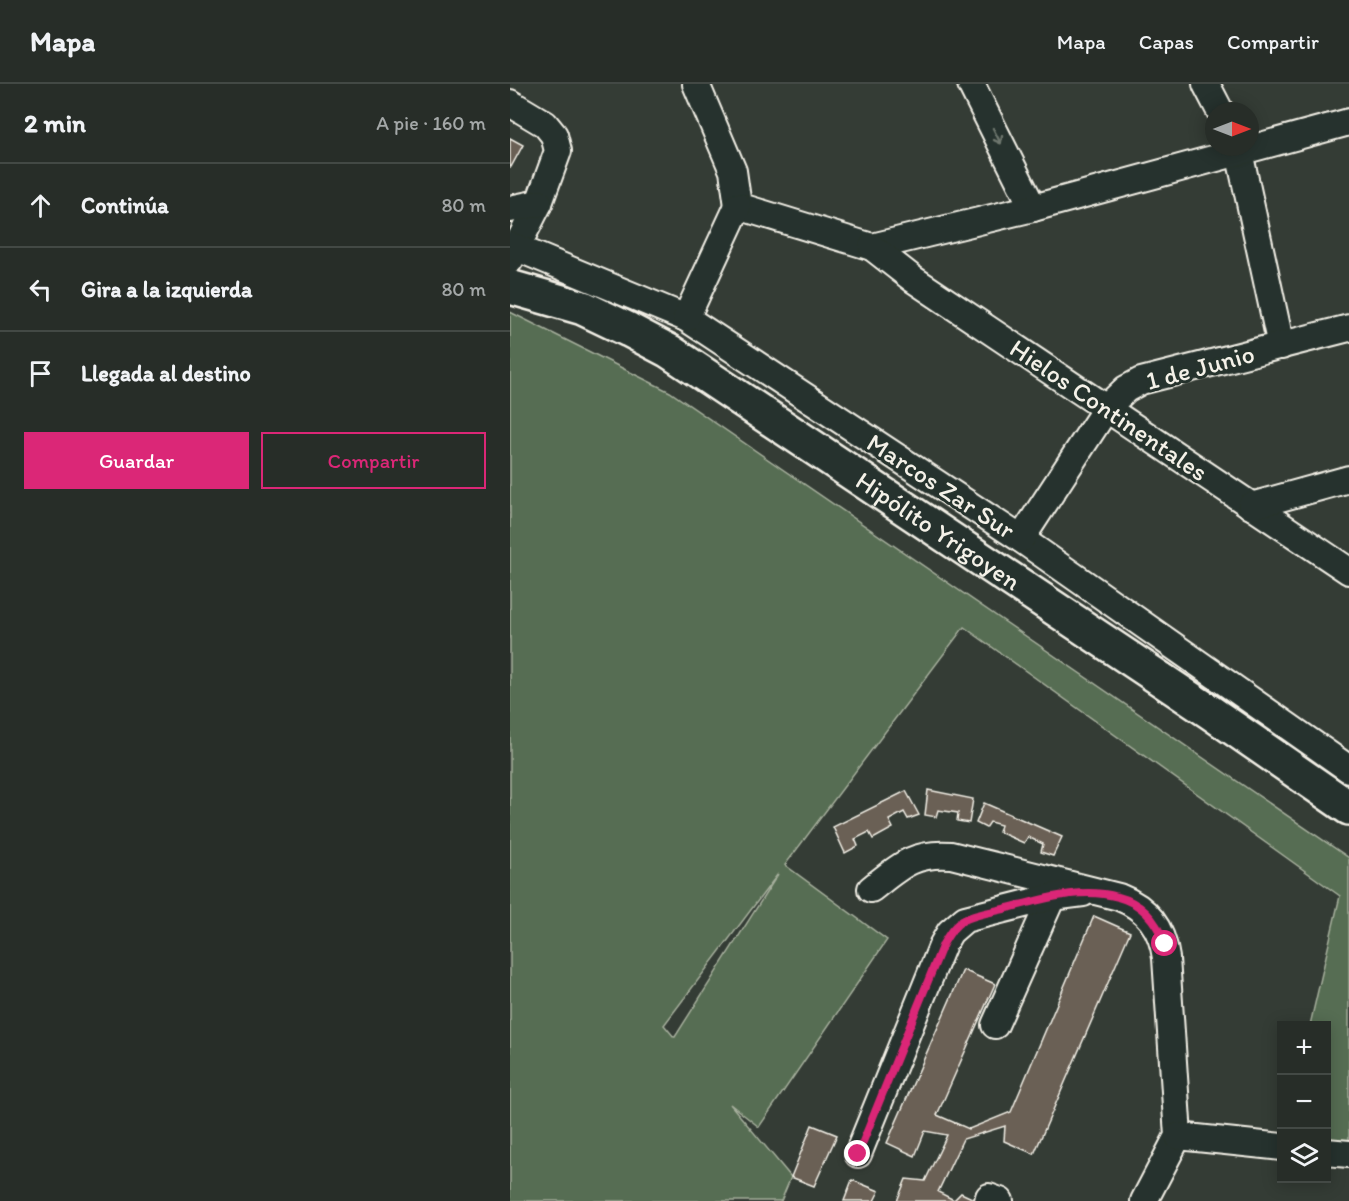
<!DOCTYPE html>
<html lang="es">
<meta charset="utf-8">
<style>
body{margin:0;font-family:Itim,sans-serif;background:#2f3530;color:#f1f3f6}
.controls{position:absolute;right:18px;bottom:18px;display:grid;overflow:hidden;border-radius:0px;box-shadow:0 3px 15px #0003}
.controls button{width:54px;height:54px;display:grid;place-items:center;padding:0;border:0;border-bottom:2px solid #434945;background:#272d28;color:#f1f3f6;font:30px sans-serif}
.compass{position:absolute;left:695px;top:18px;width:54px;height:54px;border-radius:50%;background:#272d28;box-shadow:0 3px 15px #0003;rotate:90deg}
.stop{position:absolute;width:18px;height:18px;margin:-14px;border:4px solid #db2777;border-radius:50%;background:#fff}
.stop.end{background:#db2777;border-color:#fff;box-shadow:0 2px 6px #0008}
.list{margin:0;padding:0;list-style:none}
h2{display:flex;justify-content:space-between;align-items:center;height:78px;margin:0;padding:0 24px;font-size:26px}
h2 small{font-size:20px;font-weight:400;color:#a4a8a8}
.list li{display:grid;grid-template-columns:39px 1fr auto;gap:18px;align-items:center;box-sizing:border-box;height:84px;padding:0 24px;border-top:2px solid #434945}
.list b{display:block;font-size:22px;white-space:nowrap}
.list em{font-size:20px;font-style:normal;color:#a4a8a8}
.actions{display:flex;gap:12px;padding:18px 24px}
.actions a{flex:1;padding:14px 0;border:2px solid #db2777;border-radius:0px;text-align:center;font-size:21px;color:#db2777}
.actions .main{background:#db2777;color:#fff}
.icon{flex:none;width:33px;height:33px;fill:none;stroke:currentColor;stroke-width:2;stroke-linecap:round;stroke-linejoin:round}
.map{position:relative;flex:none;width:839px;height:1117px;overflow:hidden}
header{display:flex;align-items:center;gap:36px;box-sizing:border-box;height:84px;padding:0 30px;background:#272d28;border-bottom:2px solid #434945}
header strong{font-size:28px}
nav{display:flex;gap:33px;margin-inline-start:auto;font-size:21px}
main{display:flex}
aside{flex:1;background:#272d28}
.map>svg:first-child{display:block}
.green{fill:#576d52;stroke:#a6af9d;stroke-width:1.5;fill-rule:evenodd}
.building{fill:#6b6055;stroke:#f4f1e8;stroke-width:1.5}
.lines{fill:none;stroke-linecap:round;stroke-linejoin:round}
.minor-casing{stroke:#f4f1e8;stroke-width:30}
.major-casing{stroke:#f4f1e8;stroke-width:38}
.minor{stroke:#26332d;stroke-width:26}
.major{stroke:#26332d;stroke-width:33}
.oneway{stroke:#6e766e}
.route{stroke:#db2777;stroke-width:8}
.labels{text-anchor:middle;stroke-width:6;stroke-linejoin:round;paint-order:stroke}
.street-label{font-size:26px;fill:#f4f1e8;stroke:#26332d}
</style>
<header>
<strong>Mapa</strong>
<nav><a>Mapa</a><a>Capas</a><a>Compartir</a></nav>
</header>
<main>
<aside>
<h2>2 min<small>A pie · 160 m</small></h2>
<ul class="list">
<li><svg class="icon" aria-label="ahead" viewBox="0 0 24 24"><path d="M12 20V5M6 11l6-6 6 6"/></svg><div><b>Continúa</b></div><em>80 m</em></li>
<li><svg class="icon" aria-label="left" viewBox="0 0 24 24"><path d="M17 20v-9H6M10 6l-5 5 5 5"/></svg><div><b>Gira a la izquierda</b></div><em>80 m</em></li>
<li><svg class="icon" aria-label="arrive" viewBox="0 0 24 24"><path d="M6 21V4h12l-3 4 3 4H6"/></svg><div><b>Llegada al destino</b></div></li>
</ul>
<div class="actions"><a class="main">Guardar</a><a>Compartir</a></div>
</aside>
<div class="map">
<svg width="839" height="1117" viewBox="0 0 839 1117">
<rect width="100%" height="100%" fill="#343c35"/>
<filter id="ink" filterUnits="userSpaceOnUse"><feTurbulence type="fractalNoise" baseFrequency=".0167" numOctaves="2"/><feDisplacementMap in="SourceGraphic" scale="12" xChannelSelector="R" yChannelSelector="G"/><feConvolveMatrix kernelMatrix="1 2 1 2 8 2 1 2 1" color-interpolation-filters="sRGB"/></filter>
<g filter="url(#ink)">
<path class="green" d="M0,228L160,308L839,774V1058L817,1056L816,942L800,941L830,812L454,543L275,781L377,856L249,1043L220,1020L281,1093L271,1117H0ZM268,790L165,953H164L154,941Z"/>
<g class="building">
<polygon points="0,54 13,61 1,83 0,83"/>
<polygon points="418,706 463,715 459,739 447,737 448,729 428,726 426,733 415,731"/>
<polygon points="396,707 409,731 398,735 394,728 379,736 383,744 363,755 359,748 345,755 348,762 335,769 323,743"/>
<polygon points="474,719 552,753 543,772 531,768 533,760 518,753 514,759 489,748 491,741 480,738 476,744 466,739"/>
<polygon points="584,832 620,848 524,1070 494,1057 495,1042 453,1055 428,1108 444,1116 451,1109 464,1115 464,1117 387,1117 396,1095 415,1097 437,1051 415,1047 405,1072 377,1059 453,886 485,900 427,1031 459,1045 501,1028"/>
<polygon points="302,1041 327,1051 304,1102 281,1093"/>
<polygon points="342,1096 369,1107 364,1117 334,1117"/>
</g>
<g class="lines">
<g class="minor-casing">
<g id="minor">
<polyline points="186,0 223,87 228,122"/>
<polyline points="461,0 523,124"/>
<polyline points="696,0 710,27"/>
<polyline points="0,19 35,40 44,51 48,67 29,119 0,176"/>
<polyline points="728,63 771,262"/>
<polyline points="228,122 362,163 523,124 839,38"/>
<polyline points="0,125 29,119"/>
<polyline points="0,161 176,234 511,455 839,685"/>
<polyline points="362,163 403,195 839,487"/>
<polyline points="176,234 228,122"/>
<polyline points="741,422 839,395"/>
<polyline points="511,455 597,323 616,305 631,297 839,244"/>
<path d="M361,805C389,783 403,768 441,771L609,813C637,824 652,843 656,874L668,1052L634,1117"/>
<polyline points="485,941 542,813"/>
<polyline points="668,1052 772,1063"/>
<polyline points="816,1068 839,1070"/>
<polyline points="348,1070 433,860 440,848 455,835 542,813 573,809"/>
<polyline points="478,1117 479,1113 490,1117"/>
</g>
</g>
<g class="major-casing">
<g id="major">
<path id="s1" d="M0,203L73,224L119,246L159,267L700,628L839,724"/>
</g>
</g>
<use href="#minor" class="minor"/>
<use href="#major" class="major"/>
</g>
<defs><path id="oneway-shaft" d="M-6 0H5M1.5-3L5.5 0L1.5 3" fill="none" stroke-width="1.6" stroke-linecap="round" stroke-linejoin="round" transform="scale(1.5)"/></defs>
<use class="oneway" href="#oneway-shaft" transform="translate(487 52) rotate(63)"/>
</g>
<g class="lines" filter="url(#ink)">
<path class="route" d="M348,1070L433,860C439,850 444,841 454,836C466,830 481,828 494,825C530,816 571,802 608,813C632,819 647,838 655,860"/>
</g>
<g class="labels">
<g class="street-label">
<text transform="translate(690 283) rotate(-15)" y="9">1 de Junio</text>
<text transform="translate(599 326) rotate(34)" y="9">Hielos Continentales</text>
<text transform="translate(431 402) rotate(33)" y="9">Marcos Zar Sur</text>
<text dy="9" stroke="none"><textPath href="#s1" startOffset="496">Hipólito Yrigoyen</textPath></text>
</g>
</g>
</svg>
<div class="controls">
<button>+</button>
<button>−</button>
<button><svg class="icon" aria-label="layers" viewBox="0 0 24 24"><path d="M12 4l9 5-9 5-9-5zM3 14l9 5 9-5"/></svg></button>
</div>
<svg class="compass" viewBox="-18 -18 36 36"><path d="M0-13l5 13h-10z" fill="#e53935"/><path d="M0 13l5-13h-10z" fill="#a4a8a8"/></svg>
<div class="stop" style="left:655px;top:860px"></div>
<div class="stop end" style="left:348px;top:1070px"></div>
</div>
</main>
